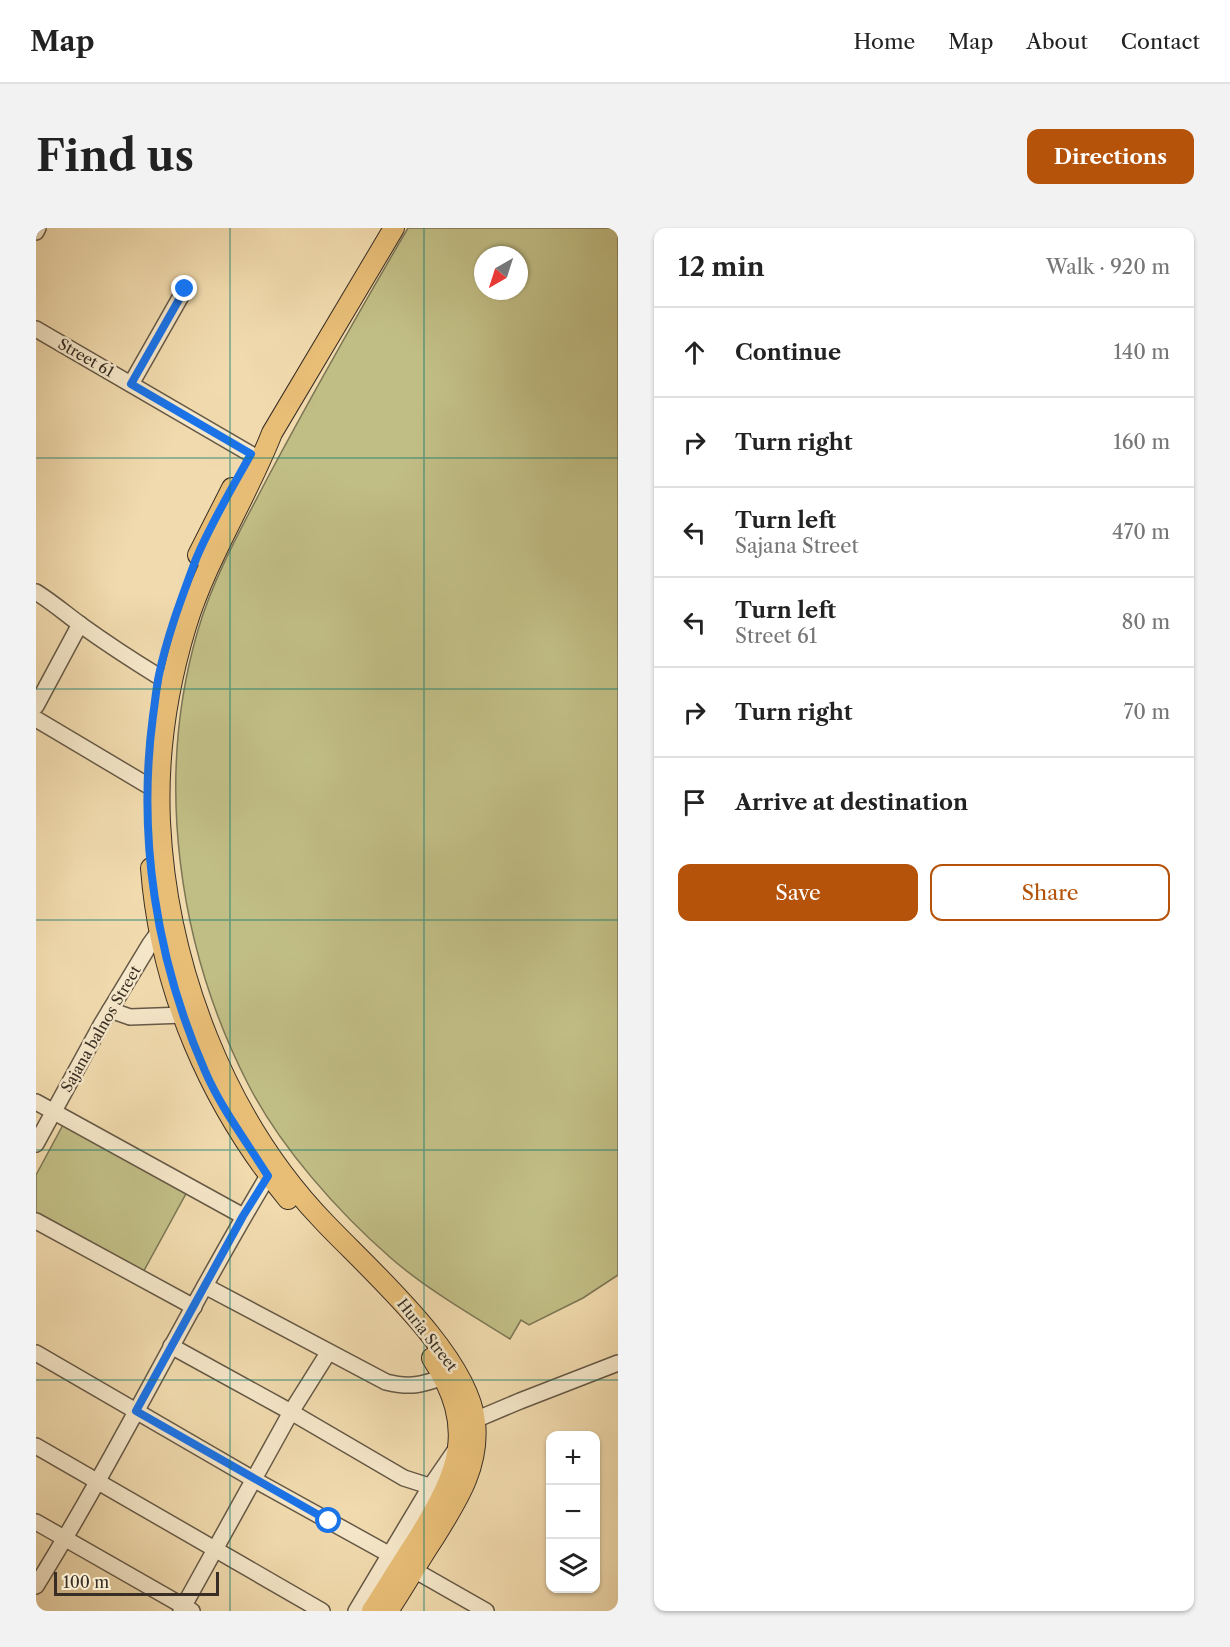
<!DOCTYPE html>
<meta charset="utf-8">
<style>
body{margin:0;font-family:"Libre Caslon Text",serif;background:#f2f2f2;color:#222}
.controls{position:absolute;right:18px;bottom:18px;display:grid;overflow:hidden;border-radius:12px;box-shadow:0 2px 4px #0004}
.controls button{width:54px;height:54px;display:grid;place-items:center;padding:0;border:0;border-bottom:2px solid #e0e0e0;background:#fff;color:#222;font:30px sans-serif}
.compass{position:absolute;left:438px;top:18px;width:54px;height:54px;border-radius:50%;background:#fff;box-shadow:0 2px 4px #0004;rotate:219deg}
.scale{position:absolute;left:18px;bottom:15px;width:165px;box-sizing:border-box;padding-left:6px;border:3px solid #382e25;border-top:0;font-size:16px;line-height:21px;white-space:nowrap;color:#382e25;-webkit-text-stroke:4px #f6e8ca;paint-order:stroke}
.stop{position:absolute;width:18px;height:18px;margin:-14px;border:4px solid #1a73e8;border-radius:50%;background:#fff}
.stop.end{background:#1a73e8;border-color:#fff;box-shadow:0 2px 6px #0008}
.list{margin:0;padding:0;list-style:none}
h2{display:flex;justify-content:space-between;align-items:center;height:78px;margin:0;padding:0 24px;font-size:26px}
h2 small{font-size:20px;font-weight:400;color:#767676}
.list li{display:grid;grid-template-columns:39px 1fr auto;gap:18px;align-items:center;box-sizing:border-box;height:90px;padding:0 24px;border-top:2px solid #e0e0e0}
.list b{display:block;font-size:22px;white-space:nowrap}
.list p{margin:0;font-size:20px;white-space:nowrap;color:#767676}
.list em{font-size:20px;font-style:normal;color:#767676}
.actions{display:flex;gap:12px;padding:18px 24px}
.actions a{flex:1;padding:14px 0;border:2px solid #b45309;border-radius:12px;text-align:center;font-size:21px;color:#b45309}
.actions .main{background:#b45309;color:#fff}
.icon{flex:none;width:33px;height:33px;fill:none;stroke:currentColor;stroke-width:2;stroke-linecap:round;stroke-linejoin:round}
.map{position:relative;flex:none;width:582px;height:1383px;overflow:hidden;border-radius:12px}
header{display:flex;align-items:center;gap:36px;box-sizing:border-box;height:84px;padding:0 30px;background:#fff;border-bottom:2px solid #e0e0e0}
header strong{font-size:28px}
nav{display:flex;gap:33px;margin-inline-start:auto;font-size:21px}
.intro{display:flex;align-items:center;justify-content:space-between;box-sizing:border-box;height:144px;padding:0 36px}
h1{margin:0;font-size:42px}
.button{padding:15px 27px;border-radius:12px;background:#b45309;color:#fff;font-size:21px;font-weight:700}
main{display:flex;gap:36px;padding:0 36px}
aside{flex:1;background:#fff;border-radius:12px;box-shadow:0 2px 4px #0004}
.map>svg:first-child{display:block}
.park{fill:#c1be85;stroke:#7c7655;stroke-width:1.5;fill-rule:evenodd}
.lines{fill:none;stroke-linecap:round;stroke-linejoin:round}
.minor-casing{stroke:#665947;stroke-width:18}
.major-casing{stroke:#382e25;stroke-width:22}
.minor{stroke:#f6e8ca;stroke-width:15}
.major{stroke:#e8be77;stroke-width:20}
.route{stroke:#1a73e8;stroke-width:8}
.grid{fill:none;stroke:#0f766e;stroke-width:1.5;stroke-opacity:0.55}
.labels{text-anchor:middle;stroke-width:5;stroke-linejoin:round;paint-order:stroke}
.street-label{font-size:15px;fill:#382e25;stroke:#f6e8ca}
</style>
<header>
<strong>Map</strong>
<nav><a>Home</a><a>Map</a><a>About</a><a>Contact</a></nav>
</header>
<div class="intro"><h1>Find us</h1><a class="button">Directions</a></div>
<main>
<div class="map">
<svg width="582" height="1383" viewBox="0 0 582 1383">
<rect width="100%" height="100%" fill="#f1dbae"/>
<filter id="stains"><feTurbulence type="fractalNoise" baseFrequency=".00333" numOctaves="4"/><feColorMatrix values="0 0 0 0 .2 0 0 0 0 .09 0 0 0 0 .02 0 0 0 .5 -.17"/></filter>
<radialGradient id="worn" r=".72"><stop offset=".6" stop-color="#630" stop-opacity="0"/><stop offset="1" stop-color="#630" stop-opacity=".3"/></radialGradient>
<g class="park">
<path d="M372,0H582V1047L547,1070L493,1097L485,1092L474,1111C434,1086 392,1062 356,1031C302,984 245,920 212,856C142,719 118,552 162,402C178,348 206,299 232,249C277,165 324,82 372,0ZM447,27H483V63H447Z"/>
<polygon points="28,895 152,962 105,1048 0,991 0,947"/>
</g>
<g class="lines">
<g class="minor-casing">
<g id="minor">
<polyline points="0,4 2,0"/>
<polyline points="0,101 225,232"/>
<polyline points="95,156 149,61"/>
<path d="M0,364C16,374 30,386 45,397C70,415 96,432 122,448"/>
<polyline points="0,478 44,396"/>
<polyline points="0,491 111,557"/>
<polyline points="74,782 94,789 148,787"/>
<polyline points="0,874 207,988"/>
<polyline points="0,916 65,797 114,716 127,698"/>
<polyline points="0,993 158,1079"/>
<path d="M169,1058L350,1154C374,1160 385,1157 408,1149"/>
<polyline points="135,1118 255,1184 368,1250 418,1266"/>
<polyline points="0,1125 217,1251 367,1334"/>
<polyline points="439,1192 484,1173 582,1135"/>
<polyline points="0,1218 286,1383"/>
<polyline points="0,1294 156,1383"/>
<polyline points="378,1342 450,1383"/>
<path d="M0,1358C83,1224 151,1082 232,948"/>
<polyline points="145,1383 255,1184 292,1125"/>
<polyline points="320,1383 394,1259 418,1224"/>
</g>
</g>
<g class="major-casing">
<g id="major">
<polyline points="162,327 196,260"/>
<path d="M115,640C124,761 175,878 252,971"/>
<path d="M336,1383C352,1358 367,1333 383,1309C423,1243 442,1201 396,1130"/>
<path d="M352,1383C368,1359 382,1334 398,1310C420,1274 444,1239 439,1194C432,1128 335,1043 290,996C189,892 131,738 124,594C121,528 131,461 150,398C171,330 210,271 236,205L358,0"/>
</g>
</g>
<use href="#minor" class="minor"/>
<use href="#major" class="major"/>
</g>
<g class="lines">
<path class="route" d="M149,61L95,156L215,226C196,260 175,295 160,331C146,369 131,408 123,447C120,461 119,475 117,488C101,608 120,732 169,843C185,880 210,913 232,948L207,988L100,1183L293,1293"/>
</g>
<path class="grid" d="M194,0V1383M388,0V1383M0,230H582M0,461H582M0,692H582M0,922H582M0,1152H582"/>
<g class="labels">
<g class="street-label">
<text transform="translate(50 130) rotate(30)" y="5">Street 61</text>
<text transform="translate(65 801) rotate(-60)" y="5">Sajana balnos Street</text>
<text transform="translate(391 1107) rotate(52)" y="5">Huria Street</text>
</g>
</g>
<rect width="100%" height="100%" filter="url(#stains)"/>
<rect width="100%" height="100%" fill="url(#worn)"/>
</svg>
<div class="controls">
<button>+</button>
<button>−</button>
<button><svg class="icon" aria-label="layers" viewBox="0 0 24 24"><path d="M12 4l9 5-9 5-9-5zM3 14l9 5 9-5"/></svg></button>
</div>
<svg class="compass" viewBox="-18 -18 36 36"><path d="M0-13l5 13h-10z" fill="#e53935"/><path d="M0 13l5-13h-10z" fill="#767676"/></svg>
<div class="scale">100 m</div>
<div class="stop" style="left:293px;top:1293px"></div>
<div class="stop end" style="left:149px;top:61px"></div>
</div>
<aside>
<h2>12 min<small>Walk · 920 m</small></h2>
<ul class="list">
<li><svg class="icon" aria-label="ahead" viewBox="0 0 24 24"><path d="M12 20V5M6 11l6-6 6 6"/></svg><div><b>Continue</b></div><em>140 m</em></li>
<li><svg class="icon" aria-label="right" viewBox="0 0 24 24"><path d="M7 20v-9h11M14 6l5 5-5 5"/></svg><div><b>Turn right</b></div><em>160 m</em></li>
<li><svg class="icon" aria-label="left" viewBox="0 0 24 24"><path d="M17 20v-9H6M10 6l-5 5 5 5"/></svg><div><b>Turn left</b><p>Sajana Street</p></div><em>470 m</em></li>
<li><svg class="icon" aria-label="left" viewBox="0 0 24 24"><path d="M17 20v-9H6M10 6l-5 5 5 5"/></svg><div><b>Turn left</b><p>Street 61</p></div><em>80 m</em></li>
<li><svg class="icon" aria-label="right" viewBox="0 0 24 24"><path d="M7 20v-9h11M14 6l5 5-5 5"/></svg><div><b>Turn right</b></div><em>70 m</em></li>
<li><svg class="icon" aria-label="arrive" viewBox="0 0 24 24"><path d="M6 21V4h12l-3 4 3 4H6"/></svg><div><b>Arrive at destination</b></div></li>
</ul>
<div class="actions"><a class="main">Save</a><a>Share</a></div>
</aside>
</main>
